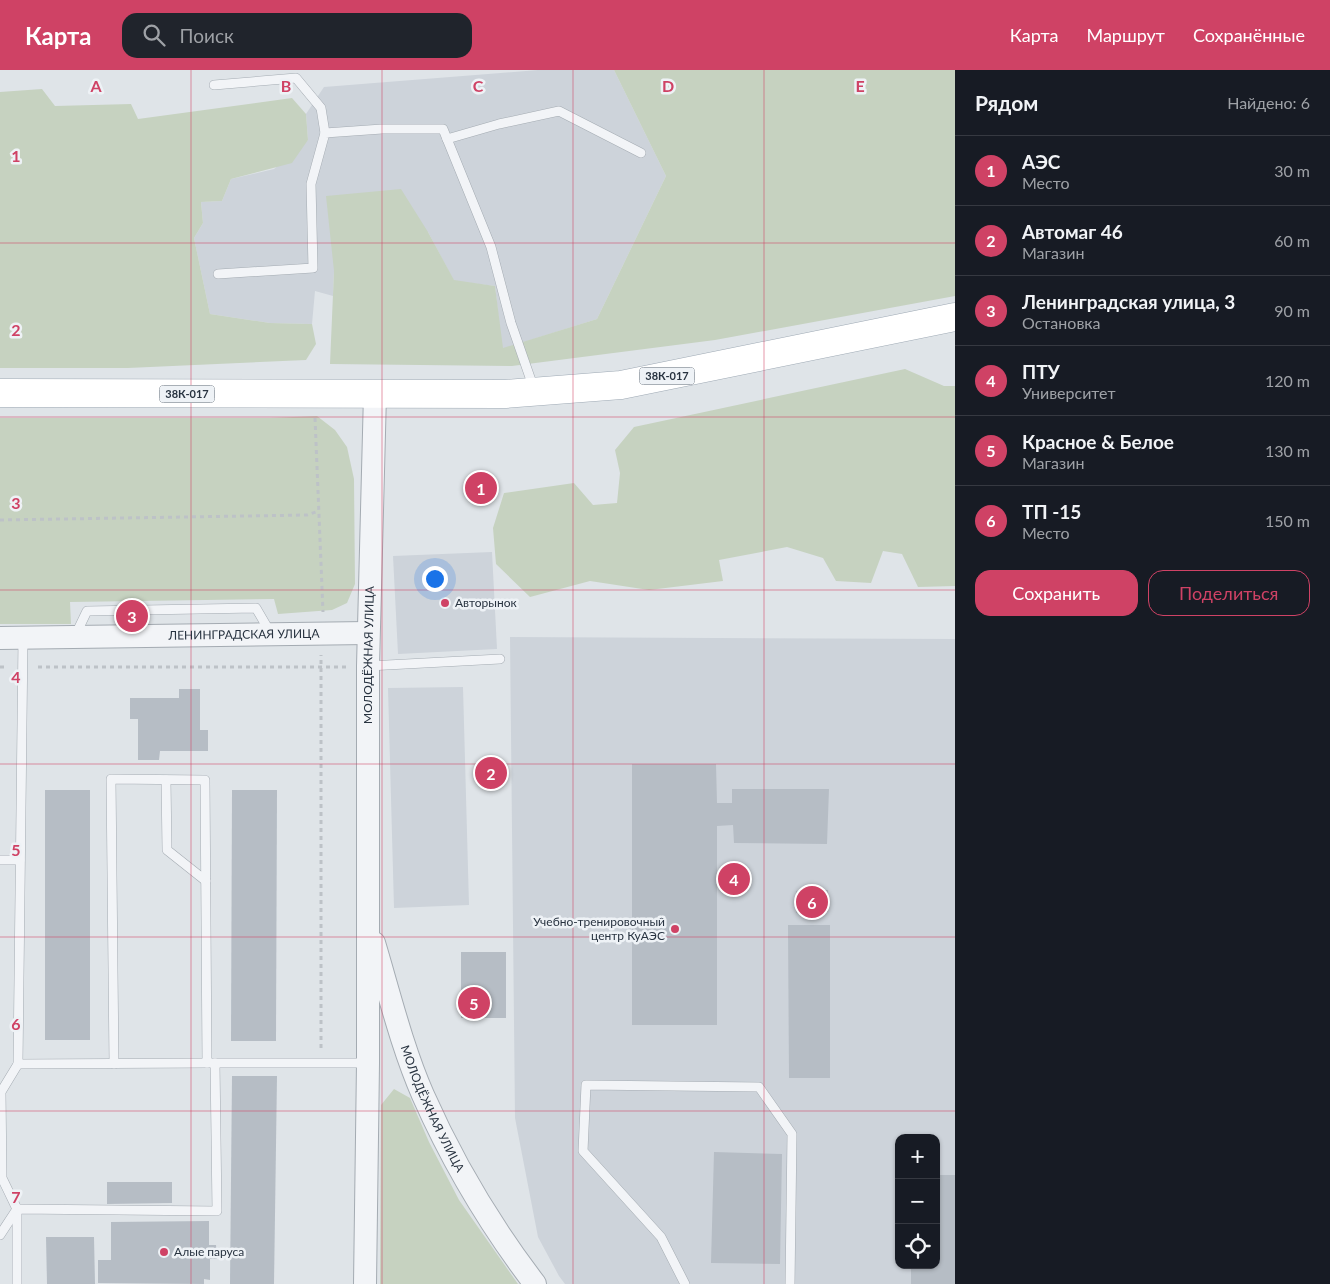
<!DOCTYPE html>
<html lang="ru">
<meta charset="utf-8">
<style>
body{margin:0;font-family:Lato,sans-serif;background:#20242c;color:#f1f3f6}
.controls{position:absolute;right:15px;bottom:15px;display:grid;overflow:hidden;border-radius:10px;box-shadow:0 1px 4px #0004}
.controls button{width:45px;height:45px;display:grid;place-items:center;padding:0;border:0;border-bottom:1px solid #363941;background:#171b24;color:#f1f3f6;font:25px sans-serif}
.you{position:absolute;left:434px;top:508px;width:18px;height:18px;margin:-12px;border:4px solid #fff;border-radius:50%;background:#1a73e8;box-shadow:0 0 0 8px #1a73e833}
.badge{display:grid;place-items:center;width:32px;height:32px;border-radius:50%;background:#cf4265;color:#fff;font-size:16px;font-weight:700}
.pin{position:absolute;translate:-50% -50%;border:2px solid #fff;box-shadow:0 1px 5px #0006}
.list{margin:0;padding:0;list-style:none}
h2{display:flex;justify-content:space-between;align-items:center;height:65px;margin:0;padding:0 20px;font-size:21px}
h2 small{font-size:16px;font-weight:400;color:#9ea1a6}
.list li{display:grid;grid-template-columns:32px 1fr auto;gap:15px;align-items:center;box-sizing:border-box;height:70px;padding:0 20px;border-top:1px solid #363941}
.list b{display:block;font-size:19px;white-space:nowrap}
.list p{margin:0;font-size:16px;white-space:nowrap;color:#9ea1a6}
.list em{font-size:16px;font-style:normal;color:#9ea1a6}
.actions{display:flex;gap:10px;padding:15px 20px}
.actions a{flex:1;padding:11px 0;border:1px solid #cf4265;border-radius:15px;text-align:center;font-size:18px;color:#cf4265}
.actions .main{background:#cf4265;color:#fff}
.icon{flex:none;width:28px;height:28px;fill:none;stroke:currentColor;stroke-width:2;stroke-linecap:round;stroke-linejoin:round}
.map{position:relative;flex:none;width:955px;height:1214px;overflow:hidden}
header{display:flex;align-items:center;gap:30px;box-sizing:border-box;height:70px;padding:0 25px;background:#cf4265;color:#fff}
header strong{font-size:24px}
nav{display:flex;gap:28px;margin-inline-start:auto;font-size:18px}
.search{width:350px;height:45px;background:#20242c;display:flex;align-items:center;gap:12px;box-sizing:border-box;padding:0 18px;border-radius:15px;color:#9ea1a6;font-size:19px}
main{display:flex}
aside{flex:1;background:#171b24}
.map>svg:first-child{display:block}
.built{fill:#cdd3da;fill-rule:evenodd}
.green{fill:#c6d2c0}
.building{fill:#b6bdc5}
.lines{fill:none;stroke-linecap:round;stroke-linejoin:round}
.service-casing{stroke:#a4abb2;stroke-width:10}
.tertiary-casing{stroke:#a4abb2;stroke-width:24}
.primary-casing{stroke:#9ea9b4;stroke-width:29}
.path{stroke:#bdc2c7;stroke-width:3;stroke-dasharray:4 4;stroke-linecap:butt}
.service{stroke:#f2f4f7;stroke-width:9}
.tertiary{stroke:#f2f4f7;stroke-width:22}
.primary{stroke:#fff;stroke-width:28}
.grid{fill:none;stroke:#cf4265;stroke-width:1;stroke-opacity:0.55}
.poi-dot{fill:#cf4265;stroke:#eef2f6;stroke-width:2}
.labels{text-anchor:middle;stroke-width:5;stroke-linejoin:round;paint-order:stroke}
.shield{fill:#eef2f6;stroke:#636c77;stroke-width:1}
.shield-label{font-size:11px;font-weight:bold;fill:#283340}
.poi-label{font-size:12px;fill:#283340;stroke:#eef2f6;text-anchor:start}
.street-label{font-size:12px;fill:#283340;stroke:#eef2f6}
.grid-label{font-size:16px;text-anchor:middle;font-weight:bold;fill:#cf4265;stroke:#eef2f6;stroke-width:5;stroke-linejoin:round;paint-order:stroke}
</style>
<header>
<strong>Карта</strong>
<div class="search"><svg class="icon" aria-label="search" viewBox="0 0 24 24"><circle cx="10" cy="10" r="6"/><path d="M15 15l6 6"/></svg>Поиск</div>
<nav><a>Карта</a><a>Маршрут</a><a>Сохранённые</a></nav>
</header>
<main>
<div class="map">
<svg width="955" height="1214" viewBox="0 0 955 1214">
<rect width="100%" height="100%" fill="#dfe4e8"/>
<g class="built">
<polygon points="538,0 614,0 666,106 597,249 502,279 495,216 454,211 428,162 334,201 333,226 315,221 312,254 270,253 210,244 194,168 203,153 201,132 222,131 231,109 274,99 308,70 306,44 324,17"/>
<polygon points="492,482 497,579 398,584 393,486"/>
<path d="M510,567L955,569V1214H565L559,1206L538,1167L515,1048ZM899,1068H936V1195H899Z"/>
<polygon points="463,617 469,835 394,838 388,618"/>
</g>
<g class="green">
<polygon points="614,0 955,0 955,226 715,270 512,296 330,294 334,201 326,126 401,119 428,162 454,210 495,216 503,278 597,249 666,106"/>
<polygon points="42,19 55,36 131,34 138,49 292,28 306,44 308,70 292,93 231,109 222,131 201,132 203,153 194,168 210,244 270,253 312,254 316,274 306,290 128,298 0,298 0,22"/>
<polygon points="905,299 944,316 955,316 955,516 918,517 902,484 883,481 871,513 836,511 823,488 787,477 719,490 723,511 649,520 590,511 530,527 496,494 493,458 504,423 574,413 593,435 617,433 620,403 615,380 634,357"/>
<polygon points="317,346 335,360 347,377 354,409 355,514 347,533 332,540 278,544 274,529 70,532 71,554 0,554 0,348 270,348"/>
<polygon points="394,1019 410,1028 429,1072 459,1130 518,1214 380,1214 381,1035"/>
</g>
<g class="building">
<polygon points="179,619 200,619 200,660 208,660 208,681 160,681 159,690 138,690 138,649 130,649 130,628 179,628"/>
<polygon points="632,694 716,694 717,733 732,733 732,719 829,719 827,774 734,773 733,755 717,756 717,955 632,955"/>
<rect x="45" y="720" width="45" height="250"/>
<polygon points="232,720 277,720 276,971 231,971"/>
<polygon points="828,820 828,842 796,843 796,821"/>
<polygon points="788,855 830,855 830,1008 789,1008"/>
<rect x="461" y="882" width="45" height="66"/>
<polygon points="232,1006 277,1006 274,1214 230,1214"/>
<polygon points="714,1082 782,1084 780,1194 711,1193"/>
<polygon points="936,1105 955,1105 955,1214 911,1214 911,1195 936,1195"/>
<polygon points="107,1112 172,1112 172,1133 107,1134"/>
<polygon points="209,1151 209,1175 216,1175 217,1189 210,1189 210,1210 204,1209 204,1214 98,1213 98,1190 111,1190 111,1152"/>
<polygon points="46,1167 94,1167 95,1214 47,1214"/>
</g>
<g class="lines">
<g class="service-casing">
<g id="service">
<polyline points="214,15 296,8 321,38 325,63"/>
<polyline points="447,69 499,54 559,41 641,83"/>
<polyline points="218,204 313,198 311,114 325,63 382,59 443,59 491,177 511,253 534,319"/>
<polyline points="75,566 87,541 256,538 270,562"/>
<polyline points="368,596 500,589"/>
<polyline points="166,710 167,780 206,811"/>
<polyline points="0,790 20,790"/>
<polyline points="18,994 207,993"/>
<polyline points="114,994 111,709 205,710 207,993 368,993"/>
<polyline points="0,1165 17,1139 217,1141 215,993"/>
<polyline points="17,1214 17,1139 2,1108 1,1022 18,994 23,568"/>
<polyline points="685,1214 661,1167 583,1081 586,1015 759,1017 792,1064 790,1214"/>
</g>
</g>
<g class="tertiary-casing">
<g id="tertiary">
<path id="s1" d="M0,568L368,563"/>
<path id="s2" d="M374,873C389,923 402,977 423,1025C453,1093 490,1155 535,1214"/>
<path id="s3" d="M365,1214L368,993V596L375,324"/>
</g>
</g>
<g class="primary-casing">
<polyline id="primary" points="0,323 505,324 621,315 955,247"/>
</g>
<g class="path">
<polyline points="315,348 323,542"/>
<polyline points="0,450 307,445 319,441"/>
<polyline points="0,597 7,597"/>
<polyline points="38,597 347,597"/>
<polyline points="321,978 321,585"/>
</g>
<use href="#service" class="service"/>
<use href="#tertiary" class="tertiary"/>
<use href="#primary" class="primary"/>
</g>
<path class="grid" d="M191,0V1214M382,0V1214M573,0V1214M764,0V1214M0,173H955M0,347H955M0,520H955M0,694H955M0,867H955M0,1041H955"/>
<g class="poi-dot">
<circle cx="445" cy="533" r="5"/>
<circle cx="675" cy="859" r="5"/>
<circle cx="164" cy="1182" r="5"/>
</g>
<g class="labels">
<g class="shield">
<rect x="639.5" y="297.5" width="55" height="17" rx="4"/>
<rect x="159.5" y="315.5" width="55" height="17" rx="4"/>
</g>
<g class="shield-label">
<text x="667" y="310">38К-017</text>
<text x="187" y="328">38К-017</text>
</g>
<g class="poi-label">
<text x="455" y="537">Авторынок</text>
<text x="665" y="856" text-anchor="end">Учебно-тренировочный<tspan x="665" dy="14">центр КуАЭС</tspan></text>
<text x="174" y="1186">Алые паруса</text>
</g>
<g class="street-label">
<text dy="4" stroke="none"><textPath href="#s1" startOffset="244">ЛЕНИНГРАДСКАЯ УЛИЦА</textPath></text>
<text dy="4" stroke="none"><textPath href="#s3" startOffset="629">МОЛОДЁЖНАЯ УЛИЦА</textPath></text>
<text dy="4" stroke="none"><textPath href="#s2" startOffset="176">МОЛОДЁЖНАЯ УЛИЦА</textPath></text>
</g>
</g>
<g class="grid-label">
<text x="96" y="22">A</text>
<text x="286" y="22">B</text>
<text x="478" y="22">C</text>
<text x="668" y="22">D</text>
<text x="860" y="22">E</text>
<text x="16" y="92">1</text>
<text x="16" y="266">2</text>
<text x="16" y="439">3</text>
<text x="16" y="613">4</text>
<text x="16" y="786">5</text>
<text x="16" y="960">6</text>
<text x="16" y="1133">7</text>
</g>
</svg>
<div class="controls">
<button>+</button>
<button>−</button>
<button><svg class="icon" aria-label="locate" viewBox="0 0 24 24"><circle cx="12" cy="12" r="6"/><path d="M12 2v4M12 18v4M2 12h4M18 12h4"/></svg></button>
</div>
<div class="you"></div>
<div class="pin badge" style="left:481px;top:418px">1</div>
<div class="pin badge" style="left:491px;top:703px">2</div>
<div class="pin badge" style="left:132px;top:546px">3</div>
<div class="pin badge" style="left:734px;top:809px">4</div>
<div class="pin badge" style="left:474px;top:933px">5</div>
<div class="pin badge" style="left:812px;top:832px">6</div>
</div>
<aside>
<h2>Рядом<small>Найдено: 6</small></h2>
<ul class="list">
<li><span class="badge">1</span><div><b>АЭС</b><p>Место</p></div><em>30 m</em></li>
<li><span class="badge">2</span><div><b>Автомаг 46</b><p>Магазин</p></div><em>60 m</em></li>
<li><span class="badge">3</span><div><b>Ленинградская улица, 3</b><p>Остановка</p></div><em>90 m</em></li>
<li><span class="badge">4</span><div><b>ПТУ</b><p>Университет</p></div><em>120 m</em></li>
<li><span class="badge">5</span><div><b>Красное &amp; Белое</b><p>Магазин</p></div><em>130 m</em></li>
<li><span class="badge">6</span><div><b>ТП -15</b><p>Место</p></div><em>150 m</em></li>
</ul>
<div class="actions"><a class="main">Сохранить</a><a>Поделиться</a></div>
</aside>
</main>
